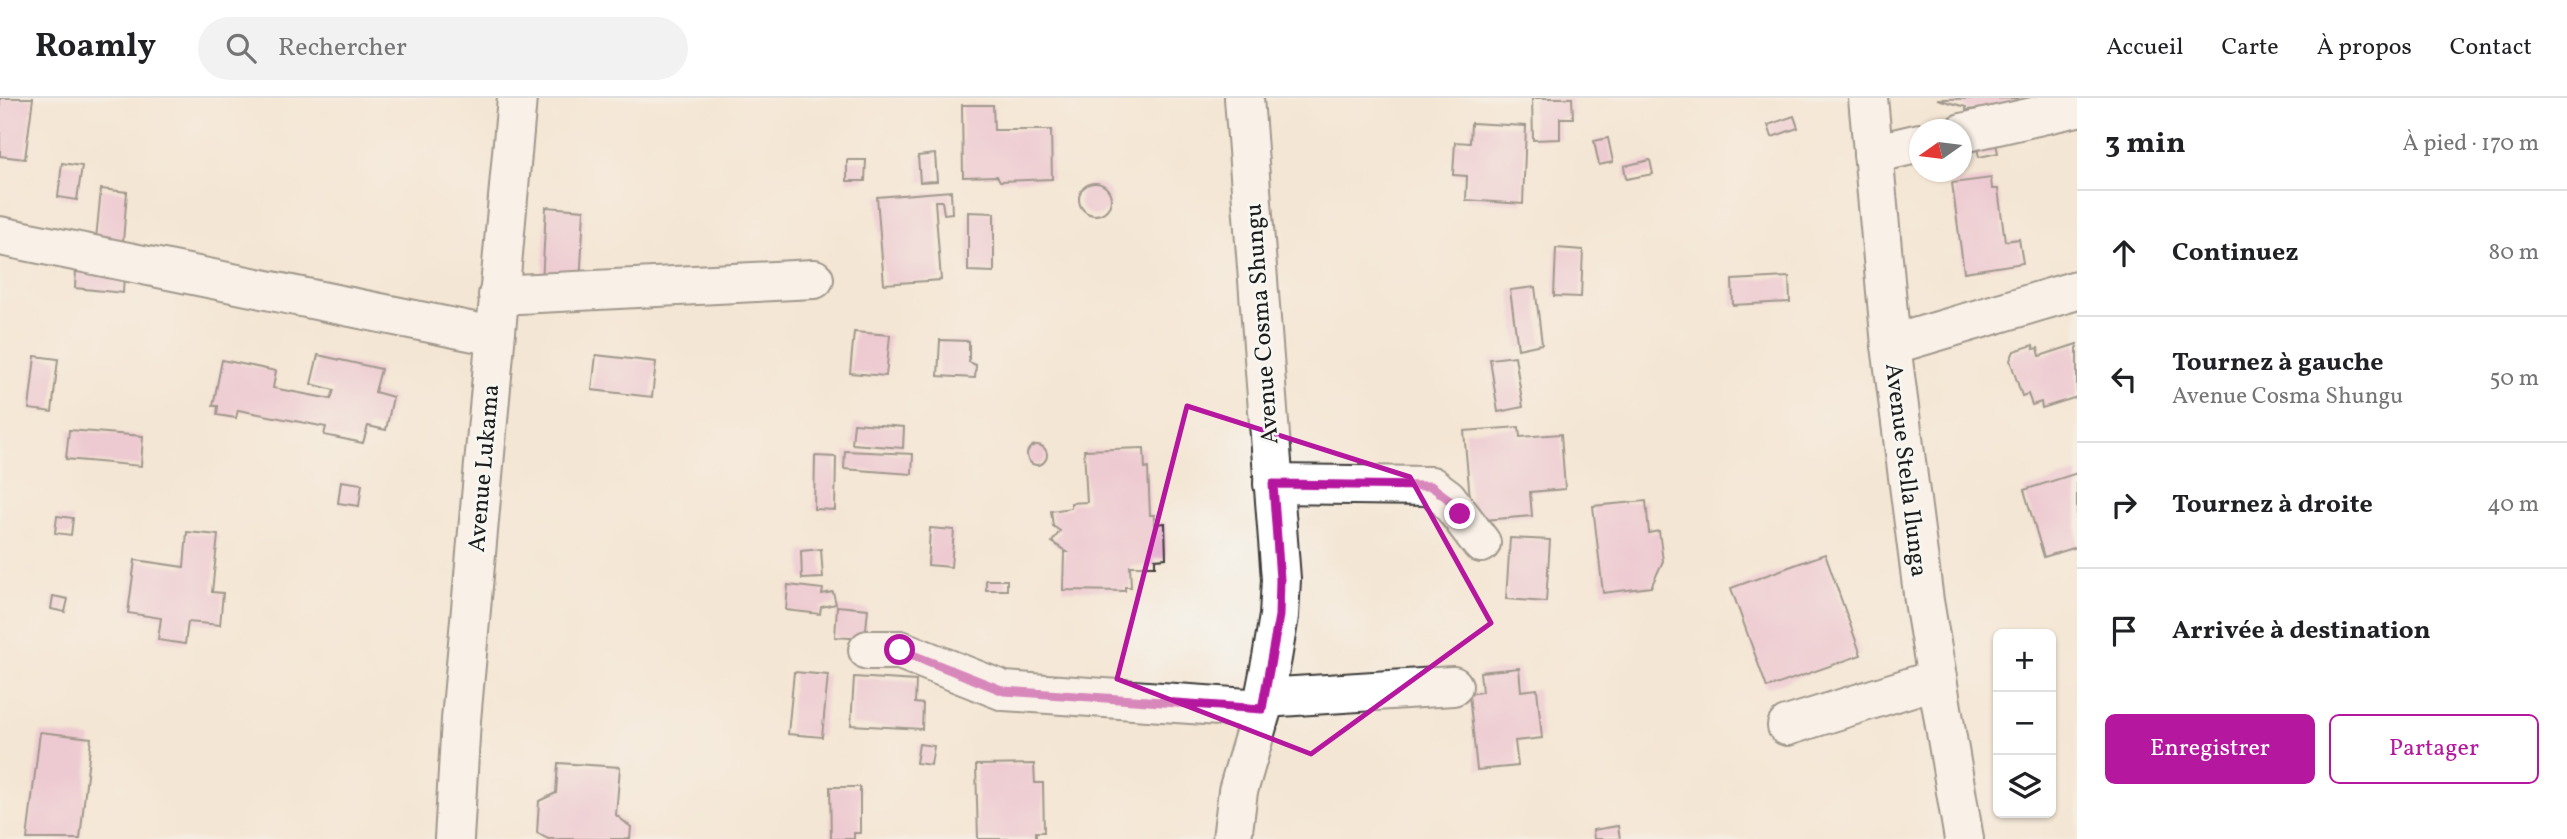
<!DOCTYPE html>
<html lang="fr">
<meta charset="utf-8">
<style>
body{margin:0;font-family:Vollkorn,serif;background:#f2f2f2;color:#202124}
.controls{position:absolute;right:21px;bottom:21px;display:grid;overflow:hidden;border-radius:10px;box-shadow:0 2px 5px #0004}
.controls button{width:63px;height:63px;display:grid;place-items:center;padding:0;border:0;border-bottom:2px solid #e0e0e0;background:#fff;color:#202124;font:35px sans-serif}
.compass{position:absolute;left:1909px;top:21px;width:63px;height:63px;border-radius:50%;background:#fff;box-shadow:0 2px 5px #0004;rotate:256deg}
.stop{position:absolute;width:21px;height:21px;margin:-16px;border:5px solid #b5179e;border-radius:50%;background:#fff}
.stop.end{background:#b5179e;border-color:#fff;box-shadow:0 2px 7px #0008}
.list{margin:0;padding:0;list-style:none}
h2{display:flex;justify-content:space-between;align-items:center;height:91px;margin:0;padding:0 28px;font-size:30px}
h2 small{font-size:23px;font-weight:400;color:#757577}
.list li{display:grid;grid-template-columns:46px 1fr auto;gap:21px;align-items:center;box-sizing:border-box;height:126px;padding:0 28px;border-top:2px solid #e0e0e0}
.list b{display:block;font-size:26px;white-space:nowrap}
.list p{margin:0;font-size:23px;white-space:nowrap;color:#757577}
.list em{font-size:23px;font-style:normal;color:#757577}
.actions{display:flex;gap:14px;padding:21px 28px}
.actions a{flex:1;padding:16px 0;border:2px solid #b5179e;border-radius:10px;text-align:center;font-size:24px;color:#b5179e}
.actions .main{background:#b5179e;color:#fff}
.icon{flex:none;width:38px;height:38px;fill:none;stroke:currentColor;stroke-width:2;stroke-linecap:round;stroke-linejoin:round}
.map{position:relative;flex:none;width:2077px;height:741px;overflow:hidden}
header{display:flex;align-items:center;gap:42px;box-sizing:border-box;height:98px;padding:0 35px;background:#fff;border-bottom:2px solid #e0e0e0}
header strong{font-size:33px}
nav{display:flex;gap:38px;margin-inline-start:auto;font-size:24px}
.search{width:490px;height:63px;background:#f2f2f2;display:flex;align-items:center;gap:18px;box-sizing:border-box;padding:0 24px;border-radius:38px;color:#757577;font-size:26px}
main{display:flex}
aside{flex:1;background:#fff}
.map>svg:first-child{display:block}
.building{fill:#e5a9cf}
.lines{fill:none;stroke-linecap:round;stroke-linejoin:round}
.minor-casing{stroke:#3c3a38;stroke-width:42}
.minor{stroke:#fff;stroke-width:38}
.route{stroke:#b5179e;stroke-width:9}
.marked{fill:none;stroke:#b5179e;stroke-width:5;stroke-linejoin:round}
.labels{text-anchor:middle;stroke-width:5;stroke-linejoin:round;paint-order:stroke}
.street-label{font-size:24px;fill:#1c1c1c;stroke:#f6f6f2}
</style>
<header>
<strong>Roamly</strong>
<div class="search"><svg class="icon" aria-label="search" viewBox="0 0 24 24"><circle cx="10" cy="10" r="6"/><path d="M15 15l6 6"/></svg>Rechercher</div>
<nav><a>Accueil</a><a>Carte</a><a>À propos</a><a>Contact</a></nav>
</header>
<main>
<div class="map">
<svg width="2077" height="741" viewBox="0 0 2077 741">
<rect width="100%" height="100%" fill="#f6f6f2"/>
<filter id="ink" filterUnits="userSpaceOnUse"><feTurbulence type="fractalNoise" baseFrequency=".0143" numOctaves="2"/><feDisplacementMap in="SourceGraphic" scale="14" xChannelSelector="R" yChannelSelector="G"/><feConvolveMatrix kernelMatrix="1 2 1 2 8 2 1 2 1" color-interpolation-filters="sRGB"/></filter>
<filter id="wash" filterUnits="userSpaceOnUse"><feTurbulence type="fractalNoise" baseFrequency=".00686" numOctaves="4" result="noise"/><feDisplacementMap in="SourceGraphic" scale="28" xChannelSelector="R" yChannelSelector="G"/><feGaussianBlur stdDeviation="1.57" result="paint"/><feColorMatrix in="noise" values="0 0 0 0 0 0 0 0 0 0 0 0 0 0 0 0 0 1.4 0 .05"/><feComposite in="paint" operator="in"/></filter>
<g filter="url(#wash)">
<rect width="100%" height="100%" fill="#f4e6d4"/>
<g id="blocks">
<g class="building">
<polygon points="0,0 33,0 25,61 0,58"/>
<polygon points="1532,0 1572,0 1573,20 1560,20 1560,41 1533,42"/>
<polygon points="2018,0 2019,7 1966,12 1966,9 1937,1"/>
<polygon points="962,7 993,7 994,32 1051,32 1052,81 1000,83 997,78 963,79"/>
<polygon points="1794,18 1798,30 1772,39 1768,27"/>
<polygon points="1471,25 1526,28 1523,106 1466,102 1467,78 1453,77 1455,44 1470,45"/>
<polygon points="1994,36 1998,55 1979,59 1975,40"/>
<polygon points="1608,40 1613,64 1599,67 1594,43"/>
<polygon points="935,56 937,83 920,84 918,58"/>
<polygon points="847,62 866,62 865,83 847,83"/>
<polygon points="1650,62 1653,76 1626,81 1624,68"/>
<polygon points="62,65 82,68 77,102 58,99"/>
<polygon points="1991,80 1992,91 1998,91 2005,143 2019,141 2023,165 1964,174 1952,85"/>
<circle cx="1095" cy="101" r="16"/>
<polygon points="101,91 127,94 123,144 96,141"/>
<polygon points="951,93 952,115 944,116 942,103 935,103 941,182 884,186 877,99"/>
<polygon points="546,109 584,112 580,188 542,186"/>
<polygon points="968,114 994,115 994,174 968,173"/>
<polygon points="1556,150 1583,152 1581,199 1554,198"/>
<polygon points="76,171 124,176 123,195 75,190"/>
<polygon points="1789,179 1790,204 1733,207 1732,182"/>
<polygon points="1535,189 1542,246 1518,251 1510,192"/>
<polygon points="854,234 890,237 886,278 850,275"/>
<polygon points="940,242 969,243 969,264 976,267 975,280 938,278"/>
<polygon points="2077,246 2077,299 2042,310 2041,304 2032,307 2028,296 2022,298 2010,262 2014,253 2033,247 2034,251 2038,250 2040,258"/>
<polygon points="318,257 381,271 375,294 393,299 386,332 368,328 363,345 324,337 326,329 238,312 236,320 217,317 218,308 213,308 222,262 276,273 273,290 331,301 334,292 311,286"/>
<polygon points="596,257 656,264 652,299 592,292"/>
<polygon points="35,258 58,261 52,314 29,311"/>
<polygon points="1515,258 1523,309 1498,314 1490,261"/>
<polygon points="854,325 904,329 903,350 852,346"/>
<polygon points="1519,329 1520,339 1561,336 1565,391 1530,394 1532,418 1472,423 1464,333"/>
<polygon points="69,332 143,338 141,368 66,361"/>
<circle cx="1037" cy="357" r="10"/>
<polygon points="1144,350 1145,371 1148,370 1150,417 1154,417 1154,426 1165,425 1166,460 1155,461 1155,468 1130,468 1131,489 1125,489 1125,493 1063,492 1064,454 1067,454 1052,444 1060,433 1053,428 1051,413 1071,410 1071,405 1087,404 1084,352"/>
<polygon points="845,353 913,356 912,376 844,371"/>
<polygon points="815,358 836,359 835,412 814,411"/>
<polygon points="2077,375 2077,449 2044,459 2024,392"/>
<polygon points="341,383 362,386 359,408 338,405"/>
<polygon points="1646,403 1649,435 1659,433 1663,463 1651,489 1603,495 1593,408"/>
<polygon points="57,418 73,420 71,437 55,435"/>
<polygon points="930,430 954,432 951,469 928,467"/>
<polygon points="187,434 218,437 212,494 223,495 220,527 188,524 185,546 158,542 161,520 128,515 135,462 184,469"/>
<polygon points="1510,440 1550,442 1546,504 1506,501"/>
<polygon points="821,451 823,480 802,481 801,453"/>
<polygon points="1825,456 1861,557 1767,590 1731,490"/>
<rect x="986" y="482" width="21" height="10"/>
<polygon points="788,487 823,491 822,496 833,494 836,506 821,509 820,516 786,512"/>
<polygon points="53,498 68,501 65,514 51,511"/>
<polygon points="837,508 868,511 865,541 835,539"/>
<polygon points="1519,570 1521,593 1537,591 1542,640 1515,643 1518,668 1477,672 1469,596 1482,594 1480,574"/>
<polygon points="794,574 828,577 822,639 788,636"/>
<polygon points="854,579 916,583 915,605 923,606 922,631 851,627"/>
<polygon points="40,634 91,640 80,741 27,741"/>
<polygon points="919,646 934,648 931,667 916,665"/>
<polygon points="558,665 620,669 616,717 631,729 630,741 548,741 537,735 539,703 556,695"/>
<polygon points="1034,666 1035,685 1043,685 1044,734 1036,734 1036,741 978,741 976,667"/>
<polygon points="830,689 860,689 860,735 854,735 854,741 831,741"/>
<polygon points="1618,728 1620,741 1594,741 1593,732"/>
</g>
</g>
</g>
<g filter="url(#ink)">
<use href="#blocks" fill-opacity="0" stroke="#3c3a38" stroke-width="2"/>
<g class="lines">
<g class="minor-casing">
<g id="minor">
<polyline points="1868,0 1891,247 1924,503 1964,741"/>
<polyline points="1962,35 2077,9"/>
<polyline points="1873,56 1920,45"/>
<polyline points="0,138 494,238"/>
<polyline points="498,197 814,181"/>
<polyline points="1891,247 2077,192"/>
<polyline points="1273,386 1431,388 1447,400 1481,445"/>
<polyline points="868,552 900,552 1004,593 1262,611"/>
<polyline points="1264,600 1453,588"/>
<polyline points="1787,628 1937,581"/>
<polyline points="454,741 461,622 517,0"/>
<polyline points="1232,741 1238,693 1262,611 1272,560 1279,518 1281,481 1244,0"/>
</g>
</g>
<use href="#minor" class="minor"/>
</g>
</g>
<g class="lines" filter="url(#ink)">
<polyline class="route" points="900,552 1004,593 1262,611 1279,518 1280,481 1273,386 1431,388 1447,400 1460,416"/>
</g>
<path d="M0 0H2077V741H0ZM1187,308L1410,379L1491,525L1311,656L1117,581Z" fill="#f4e6d4" fill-opacity=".55" fill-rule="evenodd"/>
<path class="marked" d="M1187,308L1410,379L1491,525L1311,656L1117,581Z"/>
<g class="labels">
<g class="street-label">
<text transform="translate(1261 226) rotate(-94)" y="8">Avenue Cosma Shungu</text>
<text transform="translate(483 370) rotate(-85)" y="8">Avenue Lukama</text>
<text transform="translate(1907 372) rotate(83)" y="8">Avenue Stella Ilunga</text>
</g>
</g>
</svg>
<div class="controls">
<button>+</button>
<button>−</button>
<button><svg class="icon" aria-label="layers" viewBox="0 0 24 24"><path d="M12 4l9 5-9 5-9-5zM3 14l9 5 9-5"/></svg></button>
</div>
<svg class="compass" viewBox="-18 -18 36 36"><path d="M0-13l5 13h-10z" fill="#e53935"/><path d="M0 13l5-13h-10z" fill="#757577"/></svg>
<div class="stop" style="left:900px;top:552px"></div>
<div class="stop end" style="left:1460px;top:416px"></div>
</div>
<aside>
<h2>3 min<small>À pied · 170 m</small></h2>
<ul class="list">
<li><svg class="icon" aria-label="ahead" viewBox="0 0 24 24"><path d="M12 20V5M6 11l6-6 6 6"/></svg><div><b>Continuez</b></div><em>80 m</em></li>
<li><svg class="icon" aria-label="left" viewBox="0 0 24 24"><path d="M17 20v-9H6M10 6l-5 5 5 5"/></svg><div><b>Tournez à gauche</b><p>Avenue Cosma Shungu</p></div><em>50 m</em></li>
<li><svg class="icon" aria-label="right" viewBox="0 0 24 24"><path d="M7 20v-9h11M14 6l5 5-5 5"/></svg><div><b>Tournez à droite</b></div><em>40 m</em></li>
<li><svg class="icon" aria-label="arrive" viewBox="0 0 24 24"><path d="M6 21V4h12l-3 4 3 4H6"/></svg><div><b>Arrivée à destination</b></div></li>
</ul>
<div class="actions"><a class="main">Enregistrer</a><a>Partager</a></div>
</aside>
</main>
